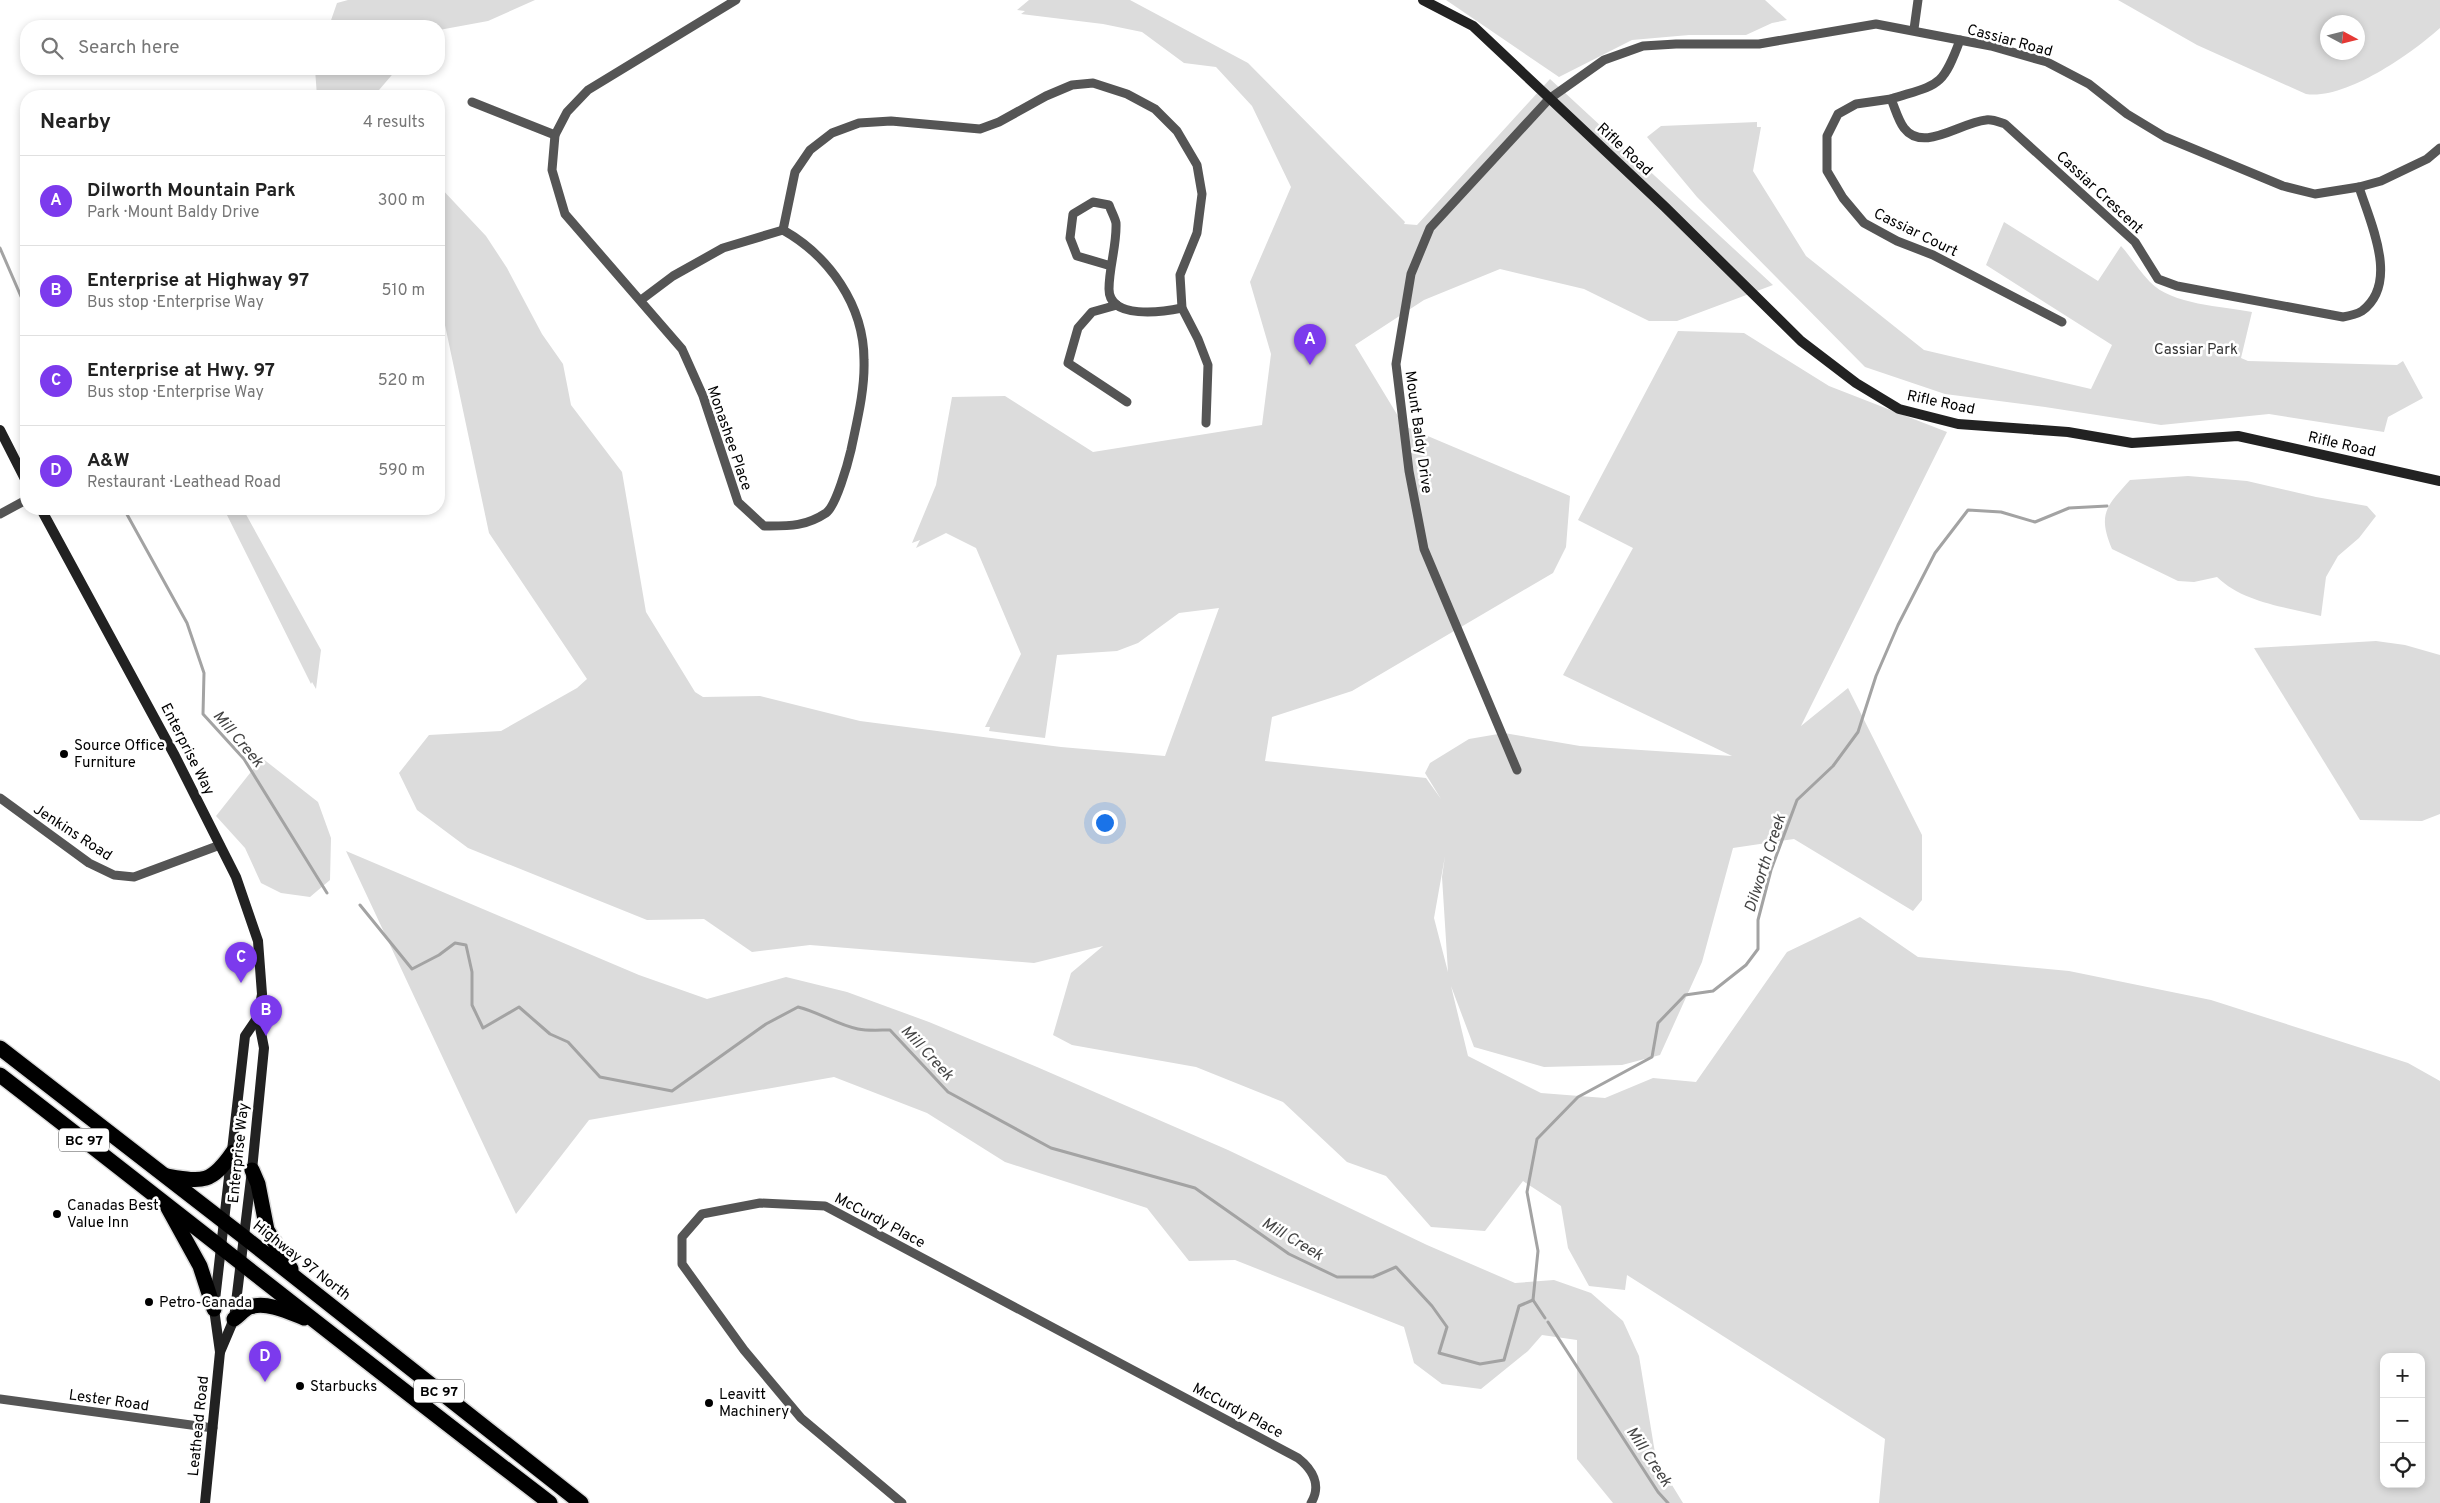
<!DOCTYPE html>
<meta charset="utf-8">
<style>
body{margin:0;font-family:Overpass,sans-serif;background:#f6f6f6;color:#222}
.controls{position:absolute;right:15px;bottom:15px;display:grid;overflow:hidden;border-radius:10px;box-shadow:0 2px 8px #0003}
.controls button{width:45px;height:45px;display:grid;place-items:center;padding:0;border:0;border-bottom:1px solid #e0e0e0;background:#fff;color:#222;font:25px sans-serif}
.compass{position:absolute;left:2320px;top:15px;width:45px;height:45px;border-radius:50%;background:#fff;box-shadow:0 2px 8px #0003;rotate:97deg}
.you{position:absolute;left:1104px;top:822px;width:18px;height:18px;margin:-12px;border:4px solid #fff;border-radius:50%;background:#1a73e8;box-shadow:0 0 0 8px #1a73e833}
.badge{display:grid;place-items:center;width:32px;height:32px;border-radius:50%;background:#7c3aed;color:#fff;font-size:16px;font-weight:700}
.pin{position:absolute;translate:-50% -41px;filter:drop-shadow(0 1px 2px #0008)}
.pin::after{content:'';position:absolute;top:26px;width:18px;height:15px;background:inherit;clip-path:polygon(0 0,100% 0,50% 100%)}
.list{margin:0;padding:0;list-style:none}
h2{display:flex;justify-content:space-between;align-items:center;height:65px;margin:0;padding:0 20px;font-size:21px}
h2 small{font-size:16px;font-weight:400;color:#767676}
.list li{display:grid;grid-template-columns:32px 1fr auto;gap:15px;align-items:center;box-sizing:border-box;height:90px;padding:0 20px;border-top:1px solid #e0e0e0}
.list b{display:block;font-size:19px;white-space:nowrap}
.list p{margin:0;font-size:16px;white-space:nowrap;color:#767676}
.list em{font-size:16px;font-style:normal;color:#767676}
.icon{flex:none;width:28px;height:28px;fill:none;stroke:currentColor;stroke-width:2;stroke-linecap:round;stroke-linejoin:round}
.map{position:relative;flex:none;width:2440px;height:1503px;overflow:hidden}
.search{position:absolute;background:#fff;box-shadow:0 2px 8px #0003;left:20px;top:20px;width:425px;height:55px;display:flex;align-items:center;gap:12px;box-sizing:border-box;padding:0 18px;border-radius:20px;color:#767676;font-size:19px}
.panel{position:absolute;background:#fff;box-shadow:0 2px 8px #0003;left:20px;top:90px;width:425px;height:425px;border-radius:20px}
.map>svg:first-child{display:block}
.green{fill:#dcdcdc;fill-rule:evenodd}
.lines{fill:none;stroke-linecap:round;stroke-linejoin:round}
.stream{stroke:#a3a3a3;stroke-width:3}
.highway-casing{stroke:#dbdbdb;stroke-width:18}
.street{stroke:#555;stroke-width:9}
.secondary{stroke:#222;stroke-width:10}
.highway{stroke:#000;stroke-width:15}
.poi-dot{fill:#000;stroke:#fff;stroke-width:2}
.labels{text-anchor:middle;stroke-width:5;stroke-linejoin:round;paint-order:stroke}
.shield{fill:#fff;stroke:#4c4c4c;stroke-width:1}
.shield-label{font-size:14px;font-weight:bold;fill:#000}
.street-label{font-size:15px;fill:#000;stroke:#fff}
.park-label{font-size:15px;fill:#333;stroke:#fff}
.poi-label{font-size:15px;fill:#000;stroke:#fff;text-anchor:start}
.water-label{font-size:16px;font-style:italic;fill:#444;stroke:#fff}
</style>
<div class="map">
<svg width="2440" height="1503" viewBox="0 0 2440 1503">
<rect width="100%" height="100%" fill="#fff"/>
<g class="green">
<polygon points="348,0 535,0 488,21 439,30 439,26 329,26 337,3"/>
<path d="M1029,0H1130L1248,63L1405,222L1404,224L1417,225L1550,79L1773,285L1677,321H1649L1584,289L1500,269L1424,300L1355,345L1404,426L1570,496L1566,547L1553,573L1352,691L1272,717L1265,761L1426,778L1441,799L1425,773L1430,763L1469,739L1504,733L1580,746L1732,756L1563,675L1633,548L1578,520L1678,331L1744,333L1829,386L1947,432L1801,726L1848,688L1922,835V900L1913,911L1794,839L1733,848L1702,962L1660,1055L1622,1065L1544,1067L1474,1047L1451,986L1468,1056L1541,1093L1605,1098L1653,1078L1696,1082L1787,952L1860,917L1918,957L2069,971L2211,1000L2408,1063L2440,1081V1503H1879L1885,1439L1627,1275L1625,1290L1589,1286L1568,1248L1561,1206L1523,1181L1485,1231L1431,1227L1386,1176L1347,1162L1283,1102L1196,1067L1072,1045L1053,1035L1071,973L1103,946L1034,963L810,945L752,952L704,919L647,920L468,848L417,810L399,773L429,735L501,731L577,688L587,679L489,533L442,311L439,305V186L486,236L507,268L542,334L563,364L571,405L622,472L646,612L695,692L703,697L760,696L860,721L1061,747L1165,756L1219,608L1179,613L1138,643L1117,651L1057,655L1045,738L989,731L990,727H985L1021,654L976,548L946,533L916,548L920,540L912,543L936,485L952,397L1005,396L1093,452L1262,425L1271,354L1250,282L1291,187L1252,106L1216,67L1184,63L1142,32L1103,24L1021,14L1025,11L1017,10ZM1445,856L1442,877L1448,972L1434,918ZM2384,1357H2421V1484H2384Z"/>
<polygon points="1446,0 1765,0 1787,20 1772,23 1746,35 1689,35 1632,40 1559,77"/>
<path d="M2118,0H2440V28C2411,54 2346,100 2306,94L2197,45ZM2328,22H2358V52H2328Z"/>
<polygon points="315,69 397,69 379,90 382,96 317,96"/>
<path d="M1757,122V127H1761L1753,171L1806,256L1924,350L2091,389L2112,345L1986,265L2004,222L2098,281L2121,246C2131,257 2139,271 2150,282C2172,305 2222,306 2252,312L2241,358L2248,361L2397,365L2403,361L2423,398L2388,417L2384,432L2269,414L2161,425L2045,407L1945,394L1865,367L1697,197L1647,137L1661,126Z"/>
<path d="M2188,476L2247,481L2316,497L2367,506L2376,516L2359,538L2338,556L2326,577L2321,616C2286,607 2244,603 2217,577L2194,582L2178,581L2112,549C2097,513 2107,506 2130,480Z"/>
<polygon points="224,509 243,509 321,650 316,689 312,682 311,684"/>
<polygon points="2376,641 2405,645 2440,655 2440,814 2422,821 2360,820 2254,648"/>
<polygon points="262,758 318,802 331,838 330,880 310,897 281,893 261,883 245,848 216,816"/>
<polygon points="346,851 639,975 707,999 786,977 847,992 929,1022 1037,1067 1228,1150 1427,1245 1515,1283 1554,1280 1591,1293 1623,1321 1639,1356 1656,1459 1683,1503 1613,1503 1577,1459 1577,1340 1542,1335 1528,1351 1481,1389 1442,1384 1414,1363 1404,1327 1235,1260 1189,1261 1147,1208 1005,1162 927,1113 834,1077 589,1120 516,1214"/>
</g>
<g class="lines">
<g class="stream">
<polyline points="0,248 26,308"/>
<polyline points="124,509 187,623 204,673 203,714 244,759 327,893"/>
<path d="M360,905L412,969L439,955L455,943L466,945L472,972V1005L483,1028L519,1007L550,1034L568,1042L600,1077L672,1091L766,1024L798,1007C819,1012 837,1025 858,1029C868,1031 880,1030 890,1030L948,1092L1051,1148L1195,1188L1289,1254L1337,1277H1373L1396,1267L1432,1306L1447,1327L1439,1353L1480,1364L1504,1360L1519,1306L1533,1300L1545,1318"/>
<polyline points="1533,1300 1538,1251 1527,1192 1537,1139 1578,1097 1652,1057 1658,1023 1685,995 1713,991 1746,965 1758,949 1758,920 1771,870 1797,800 1833,766 1858,732 1876,676 1898,625 1935,553 1968,510 2001,512 2035,522 2069,508 2107,506"/>
<polyline points="1548,1322 1658,1492 1668,1503"/>
</g>
<g class="highway-casing">
<g id="highway">
<polyline points="0,1048 244,1237 581,1503"/>
<path d="M0,1075C184,1217 365,1362 550,1503"/>
<polyline points="252,1170 258,1184 267,1230 291,1269"/>
<path d="M167,1176C203,1182 211,1184 233,1152"/>
<polyline points="168,1208 200,1266 214,1309"/>
<path d="M234,1319C239,1316 244,1309 250,1307C266,1301 289,1312 304,1318"/>
</g>
</g>
<g class="street">
<polyline points="1914,29 1918,0"/>
<path d="M1960,40C1942,89 1938,84 1891,99C1895,108 1898,120 1904,128C1923,153 1959,123 1986,120C1992,119 1999,122 2005,124L2135,242L2158,279L2177,286L2343,317C2349,316 2357,314 2362,311C2400,283 2370,222 2359,187"/>
<polyline points="1891,99 1856,104 1838,114 1827,136 1827,171 1843,198 1864,223 1897,241 1933,255 2062,322"/>
<polyline points="472,102 555,135"/>
<polyline points="783,230 795,172 810,150 832,133 859,123 891,121 980,129 999,122 1046,96 1072,85 1093,83 1127,94 1155,109 1177,131 1197,165 1202,194 1197,233 1180,275 1182,308 1198,339 1208,365 1206,423"/>
<path d="M1111,266L1077,256L1070,238L1073,214L1093,202L1109,205C1111,211 1115,218 1116,223C1117,245 1109,267 1109,289C1109,320 1163,312 1182,308"/>
<path d="M641,300L673,276L723,248L783,230C829,256 864,305 864,360C865,390 857,421 851,450C848,463 836,506 826,513C805,527 788,526 764,526L738,502L703,396L682,349L565,214L552,170L555,135L567,112L588,90L736,0"/>
<polyline points="1117,305 1092,312 1078,328 1068,363 1127,402"/>
<polyline points="0,514 26,500"/>
<polyline points="1517,770 1424,549 1409,471 1396,364 1411,274 1430,228 1549,99 1604,60 1643,46 1676,44 1759,44 1876,24 1991,46 2047,62 2089,84 2127,114 2165,137 2283,186 2315,194 2359,187 2381,181 2427,159 2440,148"/>
<polyline points="0,798 89,863 114,875 134,877 220,845"/>
<polyline points="0,1399 213,1428"/>
<path d="M902,1503L801,1418L744,1350L682,1264V1237L702,1214L760,1203L825,1206L1298,1458C1312,1469 1322,1485 1311,1503"/>
</g>
<g class="secondary">
<polyline points="1423,0 1473,26 1665,207 1801,341 1856,383 1899,409 1958,424 2068,432 2132,443 2238,436 2440,481"/>
<polyline points="0,430 26,481"/>
<polyline points="41,509 175,756 236,877 258,941 262,994 258,1017 264,1048 252,1170 234,1319 220,1352"/>
<polyline points="205,1503 220,1352 214,1309 245,1036 258,1017"/>
</g>
<use href="#highway" class="highway"/>
</g>
<g class="poi-dot">
<circle cx="64" cy="754" r="5"/>
<circle cx="57" cy="1214" r="5"/>
<circle cx="149" cy="1302" r="5"/>
<circle cx="300" cy="1386" r="5"/>
<circle cx="709" cy="1403" r="5"/>
</g>
<g class="labels">
<g class="shield">
<rect x="59" y="1128.5" width="50" height="23" rx="4"/>
<rect x="414" y="1379.5" width="50" height="23" rx="4"/>
</g>
<g class="shield-label">
<text x="84" y="1145">BC 97</text>
<text x="439" y="1396">BC 97</text>
</g>
<g class="street-label">
<text transform="translate(2010 40) rotate(15)" y="5">Cassiar Road</text>
<text transform="translate(1625 149) rotate(43)" y="5">Rifle Road</text>
<text transform="translate(2100 192) rotate(43)" y="5">Cassiar Crescent</text>
<text transform="translate(1916 232) rotate(26)" y="5">Cassiar Court</text>
<text transform="translate(1941 402) rotate(12)" y="5">Rifle Road</text>
<text transform="translate(1419 432) rotate(82)" y="5">Mount Baldy Drive</text>
<text transform="translate(730 438) rotate(71)" y="5">Monashee Place</text>
<text transform="translate(2342 444) rotate(13)" y="5">Rifle Road</text>
<text transform="translate(188 749) rotate(63)" y="5">Enterprise Way</text>
<text transform="translate(73 832) rotate(33)" y="5">Jenkins Road</text>
<text transform="translate(238 1153) rotate(-84)" y="5">Enterprise Way</text>
<text transform="translate(880 1220) rotate(28)" y="5">McCurdy Place</text>
<text transform="translate(302 1260) rotate(38)" y="5">Highway 97 North</text>
<text transform="translate(109 1400) rotate(8)" y="5">Lester Road</text>
<text transform="translate(1238 1410) rotate(28)" y="5">McCurdy Place</text>
<text transform="translate(198 1426) rotate(-84)" y="5">Leathead Road</text>
</g>
<g class="park-label">
<text x="2196" y="354">Cassiar Park</text>
</g>
<g class="poi-label">
<text x="74" y="750">Source Office<tspan x="74" dy="17">Furniture</tspan></text>
<text x="67" y="1210">Canadas Best<tspan x="67" dy="17">Value Inn</tspan></text>
<text x="159" y="1307">Petro-Canada</text>
<text x="310" y="1391">Starbucks</text>
<text x="719" y="1399">Leavitt<tspan x="719" dy="17">Machinery</tspan></text>
</g>
<g class="water-label">
<text transform="translate(239 738) rotate(50)" y="6">Mill Creek</text>
<text transform="translate(1764 863) rotate(-72)" y="6">Dilworth Creek</text>
<text transform="translate(928 1052) rotate(47)" y="6">Mill Creek</text>
<text transform="translate(1293 1238) rotate(31)" y="6">Mill Creek</text>
<text transform="translate(1650 1456) rotate(56)" y="6">Mill Creek</text>
</g>
</g>
</svg>
<div class="controls">
<button>+</button>
<button>−</button>
<button><svg class="icon" aria-label="locate" viewBox="0 0 24 24"><circle cx="12" cy="12" r="6"/><path d="M12 2v4M12 18v4M2 12h4M18 12h4"/></svg></button>
</div>
<svg class="compass" viewBox="-18 -18 36 36"><path d="M0-13l5 13h-10z" fill="#e53935"/><path d="M0 13l5-13h-10z" fill="#767676"/></svg>
<div class="you"></div>
<div class="pin badge" style="left:1310px;top:365px">A</div>
<div class="pin badge" style="left:266px;top:1036px">B</div>
<div class="pin badge" style="left:241px;top:983px">C</div>
<div class="pin badge" style="left:265px;top:1382px">D</div>
<div class="search"><svg class="icon" aria-label="search" viewBox="0 0 24 24"><circle cx="10" cy="10" r="6"/><path d="M15 15l6 6"/></svg>Search here</div>
<section class="panel">
<h2>Nearby<small>4 results</small></h2>
<ul class="list">
<li><span class="badge">A</span><div><b>Dilworth Mountain Park</b><p>Park · Mount Baldy Drive</p></div><em>300 m</em></li>
<li><span class="badge">B</span><div><b>Enterprise at Highway 97</b><p>Bus stop · Enterprise Way</p></div><em>510 m</em></li>
<li><span class="badge">C</span><div><b>Enterprise at Hwy. 97</b><p>Bus stop · Enterprise Way</p></div><em>520 m</em></li>
<li><span class="badge">D</span><div><b>A&amp;W</b><p>Restaurant · Leathead Road</p></div><em>590 m</em></li>
</ul>
</section>
</div>
